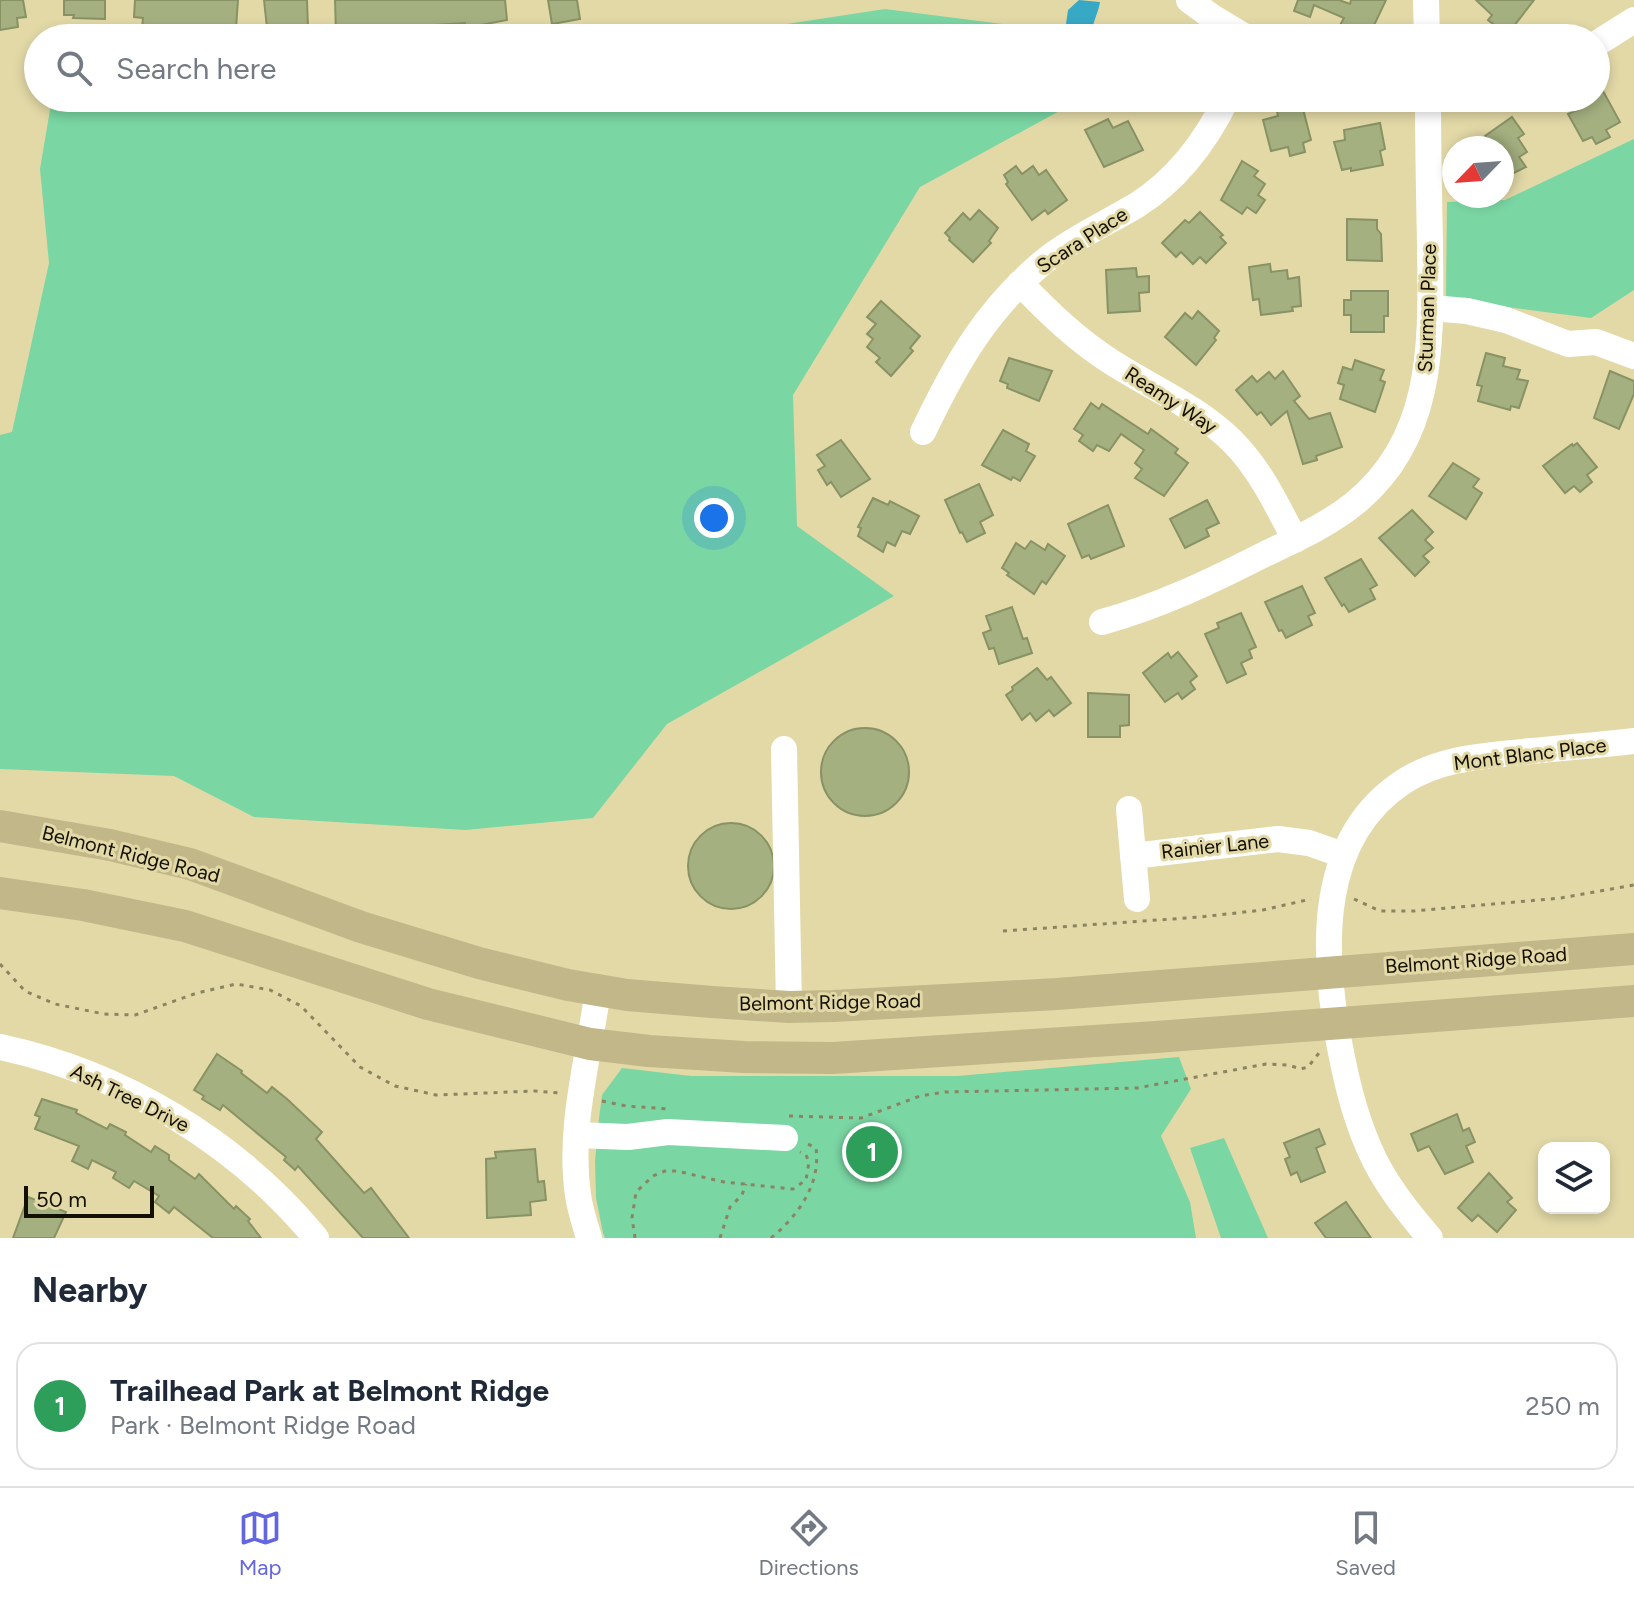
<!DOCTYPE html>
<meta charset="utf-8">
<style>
body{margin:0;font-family:Figtree,sans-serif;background:#f2f2f3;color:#1f2937}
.controls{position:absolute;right:24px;bottom:24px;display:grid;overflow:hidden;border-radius:16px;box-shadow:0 4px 12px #0003}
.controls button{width:72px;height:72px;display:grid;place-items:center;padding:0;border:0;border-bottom:2px solid #e0e1e3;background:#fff;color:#1f2937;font:40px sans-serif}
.compass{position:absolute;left:1442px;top:136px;width:72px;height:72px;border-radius:50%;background:#fff;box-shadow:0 4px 12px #0003;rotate:245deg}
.scale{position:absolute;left:24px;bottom:20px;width:130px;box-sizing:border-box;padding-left:8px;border:4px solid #130f01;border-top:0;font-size:22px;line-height:28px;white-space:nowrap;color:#130f01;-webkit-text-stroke:6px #e3d9a7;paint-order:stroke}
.you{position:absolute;left:714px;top:518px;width:28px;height:28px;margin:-20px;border:6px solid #fff;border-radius:50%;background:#1a73e8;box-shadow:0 0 0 12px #1a73e833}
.badge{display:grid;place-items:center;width:52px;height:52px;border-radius:50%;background:#6466df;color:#fff;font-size:26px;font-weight:700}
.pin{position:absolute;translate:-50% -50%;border:4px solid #fff;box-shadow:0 2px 8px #0006}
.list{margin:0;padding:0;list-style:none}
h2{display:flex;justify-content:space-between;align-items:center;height:104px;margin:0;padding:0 32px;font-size:34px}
h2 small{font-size:26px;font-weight:400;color:#747a83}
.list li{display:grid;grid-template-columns:52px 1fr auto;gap:24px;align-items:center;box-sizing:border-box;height:128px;margin:0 16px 16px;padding:0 16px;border:2px solid #e0e1e3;border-radius:24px}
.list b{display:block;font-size:30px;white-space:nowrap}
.list p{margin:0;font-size:26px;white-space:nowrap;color:#747a83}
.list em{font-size:26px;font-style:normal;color:#747a83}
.icon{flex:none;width:44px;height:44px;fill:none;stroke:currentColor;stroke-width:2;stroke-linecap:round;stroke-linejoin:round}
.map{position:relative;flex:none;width:1634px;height:1238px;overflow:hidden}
.search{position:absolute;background:#fff;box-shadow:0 4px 12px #0003;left:24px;right:24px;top:24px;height:88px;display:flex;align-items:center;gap:20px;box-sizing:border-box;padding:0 28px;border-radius:44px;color:#747a83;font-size:30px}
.sheet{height:248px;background:#fff}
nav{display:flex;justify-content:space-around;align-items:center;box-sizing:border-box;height:112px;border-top:2px solid #e0e1e3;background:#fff;font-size:22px;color:#747a83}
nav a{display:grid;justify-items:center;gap:4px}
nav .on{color:#6466df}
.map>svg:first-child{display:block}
.green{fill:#7ad6a3}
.water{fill:#37a9c5}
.building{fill:#a5b080;stroke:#889264;stroke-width:2}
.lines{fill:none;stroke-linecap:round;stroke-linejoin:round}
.path{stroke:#8b8461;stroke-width:3;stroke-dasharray:4 6;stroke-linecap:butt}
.minor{stroke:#fff;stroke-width:26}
.major{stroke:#c2b788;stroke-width:32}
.labels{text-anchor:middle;stroke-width:6;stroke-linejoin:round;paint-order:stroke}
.street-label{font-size:20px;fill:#130f01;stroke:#e3d9a7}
</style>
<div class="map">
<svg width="1634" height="1238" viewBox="0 0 1634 1238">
<rect width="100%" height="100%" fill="#e3d9a7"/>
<g class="green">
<polygon points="885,9 1026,27 1031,38 695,38"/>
<polygon points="52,98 1060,98 1065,108 920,187 793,395 797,526 894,596 667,724 593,818 465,830 254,817 174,776 0,769 0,435 12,432 49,263 40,169"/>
<polygon points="1634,139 1634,290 1591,318 1446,299 1447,202 1505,200"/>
<polygon points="1179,1057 1191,1089 1161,1136 1190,1202 1196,1238 605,1238 603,1233 596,1198 595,1161 599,1118 602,1095 622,1068 691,1076 957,1076"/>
<polygon points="1224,1138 1268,1238 1221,1238 1190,1148"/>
</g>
<path class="water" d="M1079,0L1100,2C1098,15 1091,24 1092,37L1101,38H1064L1068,10Z"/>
<g class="building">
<polygon points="0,0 23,0 26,17 17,18 18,27 0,30"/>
<polygon points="64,0 105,0 105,19 73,18 74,15 64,15"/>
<polygon points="135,0 238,0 236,28 224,28 224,30 142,28 143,18 134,17"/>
<polygon points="264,0 307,0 308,27 298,27 298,36 268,37"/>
<polygon points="335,0 505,0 507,20 465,28 465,23 436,25 437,34 408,37 407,25 379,27 379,30 368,30 368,33 336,34"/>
<polygon points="548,0 577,0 580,19 552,24"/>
<polygon points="1298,0 1339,0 1350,4 1351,0 1386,0 1368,38 1339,27 1344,18 1314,5 1310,17 1294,11"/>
<polygon points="1476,0 1534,0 1507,35 1488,20 1492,15"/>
<polygon points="1603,91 1620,122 1606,130 1610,137 1596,144 1592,137 1583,141 1568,114 1577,110 1575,107 1596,98"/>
<polygon points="1302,105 1311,140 1303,143 1305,152 1290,156 1288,147 1271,151 1263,120 1278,116 1277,111"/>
<polygon points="1512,117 1524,134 1518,138 1527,152 1519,157 1526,167 1502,179 1502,148 1493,148 1485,136"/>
<polygon points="1108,119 1113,128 1128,121 1143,150 1104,167 1085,130"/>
<polygon points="1380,123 1385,149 1380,151 1383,165 1351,171 1351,168 1342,170 1334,142 1345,140 1344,130"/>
<polygon points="1242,161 1258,171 1254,176 1265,184 1258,195 1265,200 1256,213 1247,207 1242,214 1221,200"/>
<polygon points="1016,166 1022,174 1033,166 1039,175 1046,170 1067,200 1048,214 1045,210 1032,220 1006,184 1008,182 1004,175"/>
<polygon points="979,210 998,228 989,241 991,243 973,262 949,240 950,238 945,233 963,213 970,220"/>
<polygon points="1200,212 1223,235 1220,237 1226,243 1206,263 1200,257 1193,264 1181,252 1176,257 1162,243 1185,220 1189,223"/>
<polygon points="1347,219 1377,220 1377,229 1381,234 1382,261 1347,260"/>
<polygon points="1270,264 1271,272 1287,270 1288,279 1299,277 1301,306 1292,307 1293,311 1261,315 1259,299 1253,300 1249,267"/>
<polygon points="1136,268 1137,277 1149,276 1149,292 1139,293 1140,311 1108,313 1106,270"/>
<polygon points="1351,291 1388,291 1388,316 1384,316 1384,332 1351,332 1351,315 1344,315 1344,300 1351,300"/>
<polygon points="881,301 920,336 910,348 913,351 891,376 876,362 880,358 867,347 873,339 867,334 876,324 867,317"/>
<polygon points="1198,311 1219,331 1214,338 1216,340 1196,365 1165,337 1185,313 1192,319"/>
<polygon points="1486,353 1505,358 1503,366 1520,370 1517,379 1528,381 1519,408 1511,406 1510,410 1478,401 1482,386 1477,385"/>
<polygon points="1009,358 1052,371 1039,401 1007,388 1008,384 1000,381"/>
<polygon points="1355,360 1384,370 1380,380 1385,382 1375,412 1340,399 1344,385 1338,383 1343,367 1352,370"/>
<polygon points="1283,371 1300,396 1294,401 1309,419 1330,413 1342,447 1316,456 1317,460 1303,464 1287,411 1271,425 1261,412 1257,415 1236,390 1252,376 1257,382 1269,372 1275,379"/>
<polygon points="1610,371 1634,381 1634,394 1619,429 1594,418"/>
<polygon points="1091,403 1099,409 1102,404 1148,434 1151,429 1178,449 1175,453 1188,463 1164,496 1135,478 1142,469 1135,463 1144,450 1121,434 1109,451 1097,445 1093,451 1079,441 1083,435 1074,429"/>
<polygon points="1003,430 1029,444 1026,451 1035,456 1020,481 1013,477 1011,480 982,465"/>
<polygon points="841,440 870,479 841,497 831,482 827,485 818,470 825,466 817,455"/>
<polygon points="1577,443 1597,467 1587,475 1592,482 1580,492 1574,486 1565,493 1543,466 1572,444 1573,446"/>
<polygon points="1453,463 1479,479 1473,487 1482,493 1466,519 1429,496"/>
<polygon points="979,484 993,515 980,522 985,533 967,542 962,532 960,533 945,500"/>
<polygon points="873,498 888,505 890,501 919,516 910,534 902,531 895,546 887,542 883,552 858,536 861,528 858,527"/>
<polygon points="1207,500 1219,523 1206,529 1209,536 1185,548 1170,519"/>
<polygon points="1108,505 1124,546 1091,559 1089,555 1082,558 1068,524"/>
<polygon points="1412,510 1433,532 1425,540 1433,548 1423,556 1429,562 1415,576 1379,538"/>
<polygon points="1031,541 1045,550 1048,544 1065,556 1046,584 1042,581 1034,594 1007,575 1009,573 1002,568 1016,543 1025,549"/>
<polygon points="1361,559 1377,585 1370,589 1375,599 1349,612 1344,604 1342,606 1325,578"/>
<polygon points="1302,586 1315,613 1308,616 1312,625 1286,638 1282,630 1279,631 1265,602"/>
<polygon points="1012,607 1023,639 1027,638 1032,653 999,664 994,648 989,649 983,633 991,630 986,616"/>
<polygon points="1241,613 1256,647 1249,650 1252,658 1241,663 1246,674 1227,683 1205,634 1219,628 1217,623"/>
<polygon points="1178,652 1197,676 1190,682 1195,689 1182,699 1178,693 1165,702 1143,673 1168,653 1171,658"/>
<polygon points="1037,668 1047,680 1051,677 1071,703 1054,716 1049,710 1036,721 1030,713 1022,720 1006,695 1013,690 1012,687"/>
<polygon points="1088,693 1129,695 1129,725 1120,726 1120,737 1088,737"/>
<circle cx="865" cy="772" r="44"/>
<circle cx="731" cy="866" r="43"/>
<polygon points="217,1054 242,1071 241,1073 267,1093 272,1087 287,1099 322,1132 316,1139 364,1193 371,1188 409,1238 363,1238 298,1166 295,1170 284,1160 286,1157 223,1105 220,1110 202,1099 204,1096 194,1090"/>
<polygon points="42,1099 77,1110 76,1113 107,1129 110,1124 126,1132 125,1135 151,1152 155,1146 169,1155 169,1160 195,1179 199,1174 234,1209 236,1206 250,1219 248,1221 261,1238 213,1238 174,1207 169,1213 155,1202 159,1196 134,1181 129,1188 113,1178 116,1172 92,1160 88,1169 72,1161 79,1146 35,1129 40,1117 35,1115"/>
<polygon points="1457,1114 1463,1131 1469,1128 1475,1142 1466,1146 1473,1162 1445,1174 1429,1146 1418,1151 1411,1134"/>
<polygon points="1319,1129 1325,1144 1316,1148 1325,1172 1301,1182 1297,1172 1291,1175 1285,1159 1290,1157 1284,1143"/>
<polygon points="535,1149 538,1182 544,1181 546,1200 530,1202 531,1215 487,1218 486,1159 496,1158 495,1152"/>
<polygon points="1489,1173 1512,1198 1507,1202 1516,1210 1497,1232 1478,1215 1472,1221 1458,1208"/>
<polygon points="28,1197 66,1212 54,1238 13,1238"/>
<polygon points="1346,1202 1371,1238 1326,1238 1315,1223"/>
</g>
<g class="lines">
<g class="path">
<polyline points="1354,899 1380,911 1414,911 1561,898 1634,885"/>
<polyline points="1003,931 1200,917 1263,910 1311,899"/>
<polyline points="0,964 25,991 55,1004 104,1014 135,1015 197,993 236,984 270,990 301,1006 360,1067 395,1086 436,1095 535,1091 559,1093"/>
<polyline points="602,1101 626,1106 670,1109"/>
<polyline points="789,1116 861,1118 920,1096 945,1092 1137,1088 1266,1064 1288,1065 1301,1069 1308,1067 1319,1053"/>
<polyline points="635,1238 632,1218 636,1192 653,1176 665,1171 677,1171 724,1182 793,1189 806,1180 809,1162 806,1155 800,1152"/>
<polyline points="720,1238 730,1207 742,1195 746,1184"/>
<path d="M771,1238C798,1216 821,1184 816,1148L804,1142"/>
</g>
<g class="minor">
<polyline points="1189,0 1212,17 1247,38"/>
<polyline points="1426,0 1427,38"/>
<polyline points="1596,44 1634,20"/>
<path d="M1020,283C1049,313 1078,341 1113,363C1154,389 1197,407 1232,441C1260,469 1277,505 1295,540"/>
<polyline points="1431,308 1467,311 1506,320 1568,344 1596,342 1634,356"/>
<path d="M923,432C956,363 987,308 1047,259C1075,237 1107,223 1137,205C1178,179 1206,141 1227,98"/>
<path d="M1102,622C1160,606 1212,581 1265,554C1296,539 1328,525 1355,503C1436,437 1431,339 1430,244C1429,196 1428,147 1428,98"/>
<polyline points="784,749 789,1007"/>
<polyline points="1129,809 1137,899"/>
<polyline points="1133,856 1278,839 1309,843 1343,855"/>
<path d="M0,1047C122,1073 237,1142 316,1238"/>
<polyline points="577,1135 628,1137 668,1132 785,1138"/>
<path d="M589,1238C585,1224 580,1210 578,1195C568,1127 589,1057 598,990"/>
<path d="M1430,1238C1406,1210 1383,1181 1369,1148C1353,1112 1345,1074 1338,1037C1322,948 1318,838 1403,782C1441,757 1487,756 1531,751C1565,748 1600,745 1634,741"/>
</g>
<g class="major">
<polyline points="0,826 110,845 190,864 361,927 479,963 568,985 627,995 712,1002 789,1007 833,1006 1057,994 1634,949"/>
<polyline points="0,893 83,905 185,926 428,1004 590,1044 649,1051 744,1057 833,1058 1156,1037 1634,1001"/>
</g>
</g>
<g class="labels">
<g class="street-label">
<text transform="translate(1082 240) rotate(-33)" y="7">Scara Place</text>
<text transform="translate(1427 308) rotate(-88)" y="7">Sturman Place</text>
<text transform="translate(1171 400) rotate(33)" y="7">Reamy Way</text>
<text transform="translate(1530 754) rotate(-7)" y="7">Mont Blanc Place</text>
<text transform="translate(1215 846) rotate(-6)" y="7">Rainier Lane</text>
<text transform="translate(131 854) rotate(14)" y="7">Belmont Ridge Road</text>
<text transform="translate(1476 960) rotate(-4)" y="7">Belmont Ridge Road</text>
<text transform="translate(830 1002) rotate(-1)" y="7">Belmont Ridge Road</text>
<text transform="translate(130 1098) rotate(26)" y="7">Ash Tree Drive</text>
</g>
</g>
</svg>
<div class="controls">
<button><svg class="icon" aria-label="layers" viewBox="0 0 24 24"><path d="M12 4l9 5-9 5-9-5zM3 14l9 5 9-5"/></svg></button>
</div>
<svg class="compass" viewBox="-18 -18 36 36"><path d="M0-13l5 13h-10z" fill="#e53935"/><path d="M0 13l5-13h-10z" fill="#747a83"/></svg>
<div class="scale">50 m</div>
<div class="you"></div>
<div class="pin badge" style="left:872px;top:1152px;background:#2e9e5b">1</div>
<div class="search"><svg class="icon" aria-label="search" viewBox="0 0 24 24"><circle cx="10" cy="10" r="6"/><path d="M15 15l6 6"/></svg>Search here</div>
</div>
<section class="sheet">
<h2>Nearby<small></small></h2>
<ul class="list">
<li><span class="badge" style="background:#2e9e5b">1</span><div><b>Trailhead Park at Belmont Ridge</b><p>Park · Belmont Ridge Road</p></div><em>250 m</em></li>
</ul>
</section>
<nav>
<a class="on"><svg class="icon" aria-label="map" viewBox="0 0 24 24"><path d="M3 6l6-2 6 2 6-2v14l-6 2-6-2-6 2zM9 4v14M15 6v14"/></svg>Map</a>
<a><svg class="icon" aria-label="directions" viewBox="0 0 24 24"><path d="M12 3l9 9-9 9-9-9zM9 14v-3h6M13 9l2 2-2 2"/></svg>Directions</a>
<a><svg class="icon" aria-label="saved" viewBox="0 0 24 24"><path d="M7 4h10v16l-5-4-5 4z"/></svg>Saved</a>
</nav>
